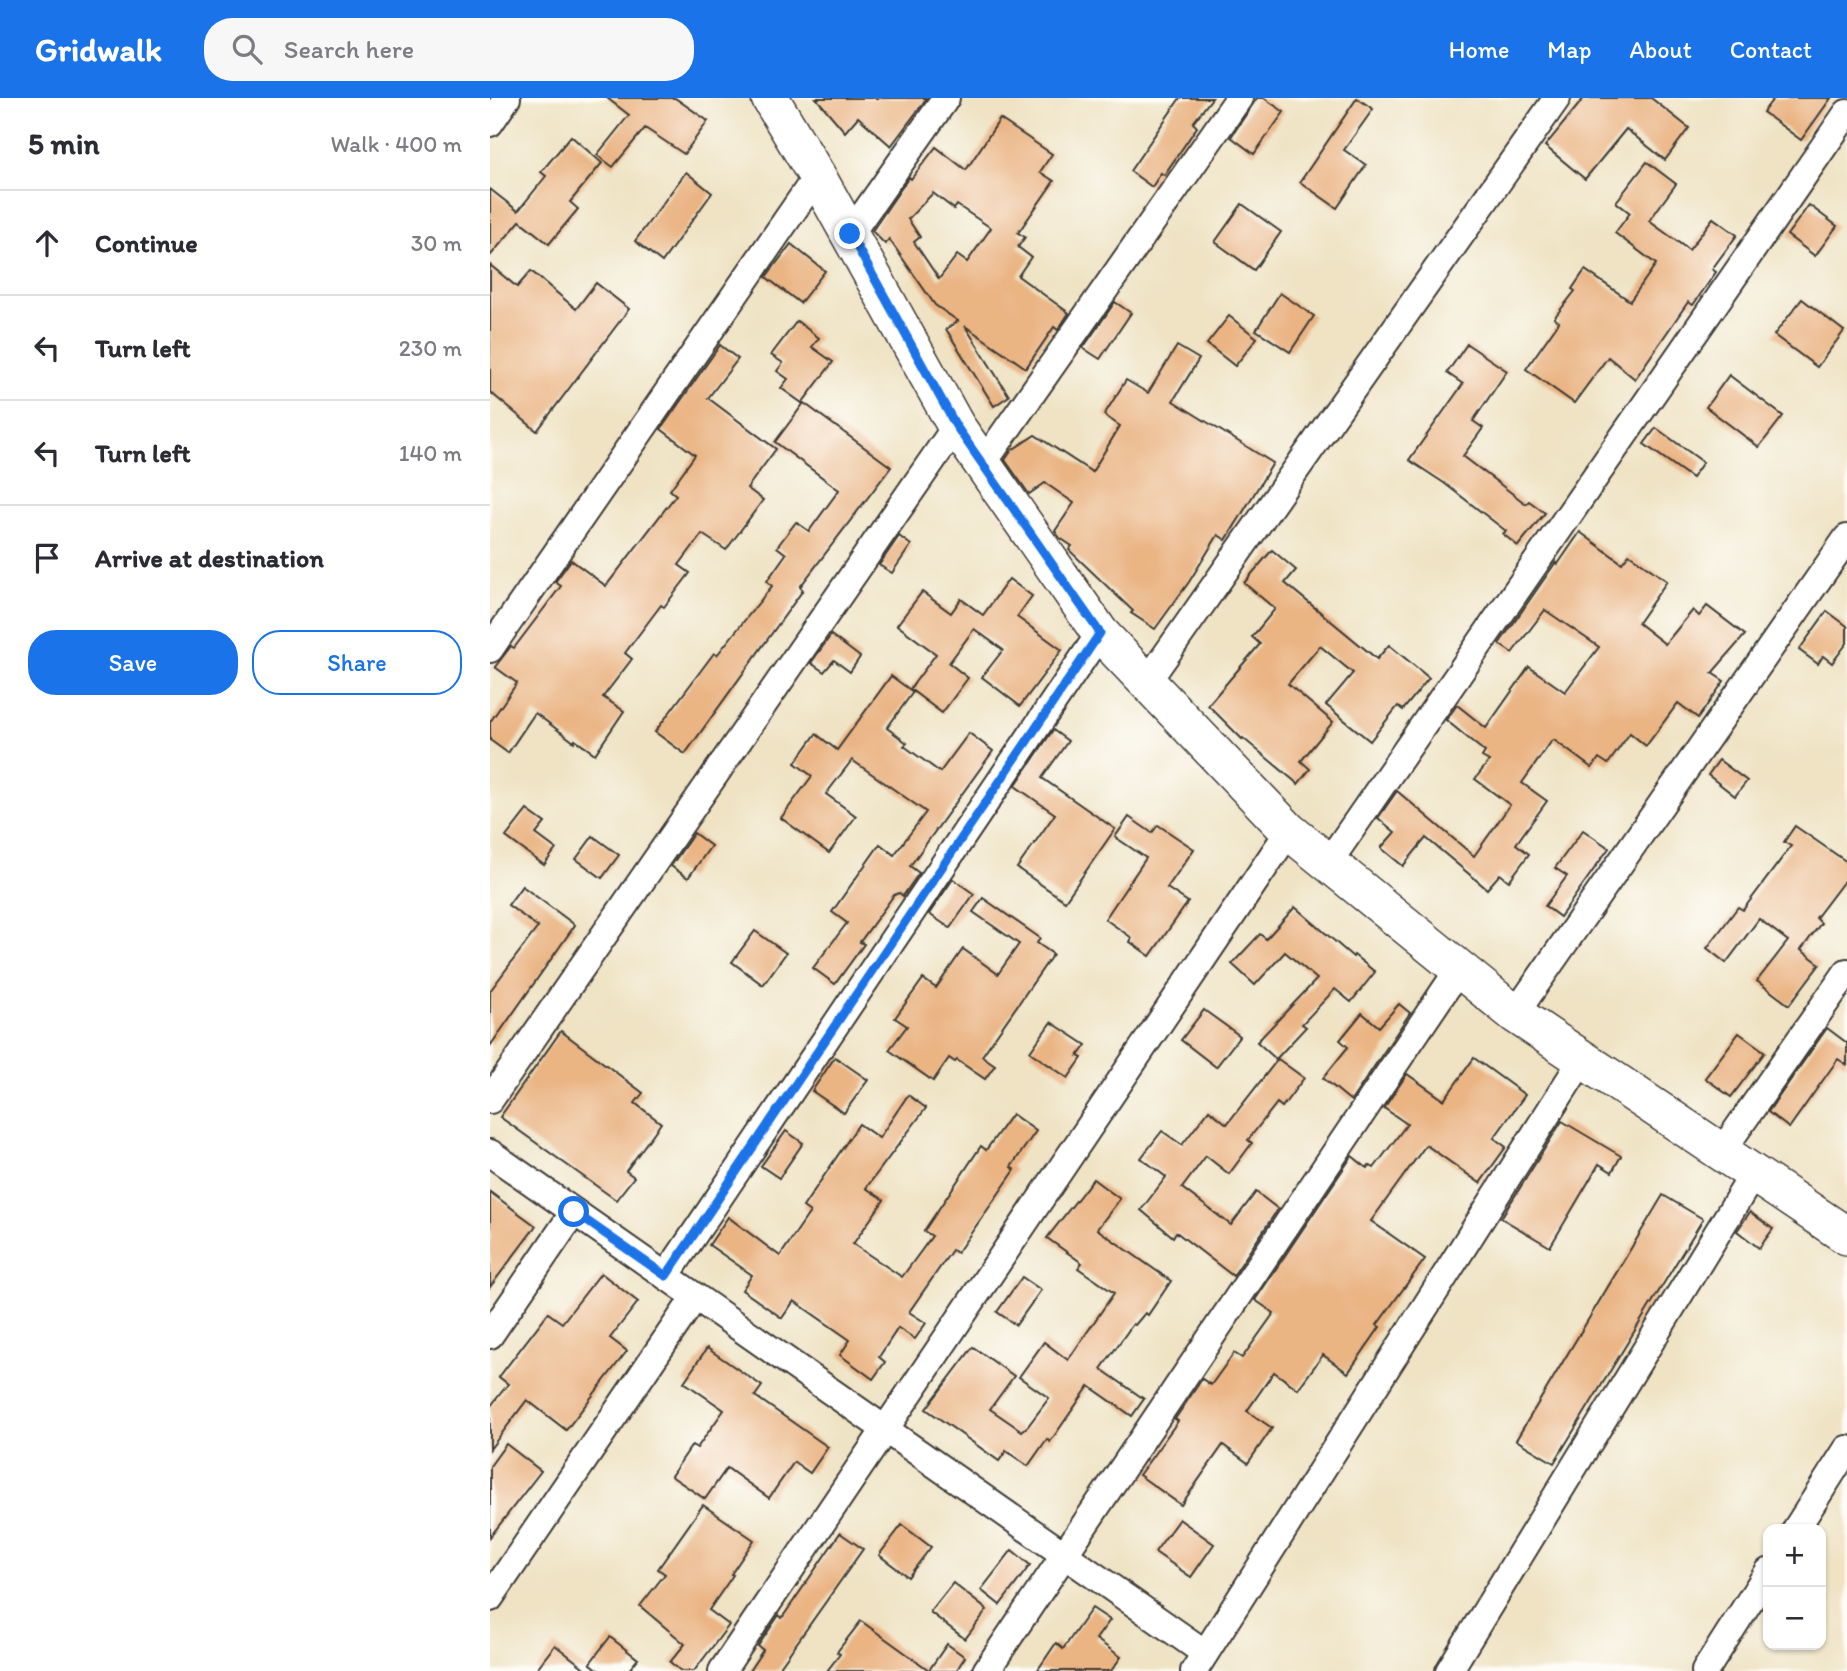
<!DOCTYPE html>
<meta charset="utf-8">
<style>
body{margin:0;font-family:Itim,sans-serif;background:#f7f7f7;color:#2b2b33}
.controls{position:absolute;right:21px;bottom:21px;display:grid;overflow:hidden;border-radius:14px;box-shadow:0 2px 5px #0004}
.controls button{width:63px;height:63px;display:grid;place-items:center;padding:0;border:0;border-bottom:2px solid #e1e1e2;background:#fff;color:#2b2b33;font:35px sans-serif}
.stop{position:absolute;width:21px;height:21px;margin:-16px;border:5px solid #1a73e8;border-radius:50%;background:#fff}
.stop.end{background:#1a73e8;border-color:#fff;box-shadow:0 2px 7px #0008}
.list{margin:0;padding:0;list-style:none}
h2{display:flex;justify-content:space-between;align-items:center;height:91px;margin:0;padding:0 28px;font-size:30px}
h2 small{font-size:23px;font-weight:400;color:#7c7c81}
.list li{display:grid;grid-template-columns:46px 1fr auto;gap:21px;align-items:center;box-sizing:border-box;height:105px;padding:0 28px;border-top:2px solid #e1e1e2}
.list b{display:block;font-size:26px;white-space:nowrap}
.list em{font-size:23px;font-style:normal;color:#7c7c81}
.actions{display:flex;gap:14px;padding:21px 28px}
.actions a{flex:1;padding:16px 0;border:2px solid #1a73e8;border-radius:28px;text-align:center;font-size:24px;color:#1a73e8}
.actions .main{background:#1a73e8;color:#fff}
.icon{flex:none;width:38px;height:38px;fill:none;stroke:currentColor;stroke-width:2;stroke-linecap:round;stroke-linejoin:round}
.map{position:relative;flex:none;width:1357px;height:1573px;overflow:hidden}
header{display:flex;align-items:center;gap:42px;box-sizing:border-box;height:98px;padding:0 35px;background:#1a73e8;color:#fff}
header strong{font-size:33px}
nav{display:flex;gap:38px;margin-inline-start:auto;font-size:24px}
.search{width:490px;height:63px;background:#f7f7f7;display:flex;align-items:center;gap:18px;box-sizing:border-box;padding:0 24px;border-radius:28px;color:#7c7c81;font-size:26px}
main{display:flex}
aside{flex:1;background:#fff}
.map>svg:first-child{display:block}
.building{fill:#eab483;fill-rule:evenodd}
.lines{fill:none;stroke-linecap:round;stroke-linejoin:round}
.street-casing{stroke:#3c3a35;stroke-width:30}
.secondary-casing{stroke:#3c3a35;stroke-width:40}
.street{stroke:#fff;stroke-width:26}
.secondary{stroke:#fff;stroke-width:37}
.route{stroke:#1a73e8;stroke-width:9}
</style>
<header>
<strong>Gridwalk</strong>
<div class="search"><svg class="icon" aria-label="search" viewBox="0 0 24 24"><circle cx="10" cy="10" r="6"/><path d="M15 15l6 6"/></svg>Search here</div>
<nav><a>Home</a><a>Map</a><a>About</a><a>Contact</a></nav>
</header>
<main>
<aside>
<h2>5 min<small>Walk · 400 m</small></h2>
<ul class="list">
<li><svg class="icon" aria-label="ahead" viewBox="0 0 24 24"><path d="M12 20V5M6 11l6-6 6 6"/></svg><div><b>Continue</b></div><em>30 m</em></li>
<li><svg class="icon" aria-label="left" viewBox="0 0 24 24"><path d="M17 20v-9H6M10 6l-5 5 5 5"/></svg><div><b>Turn left</b></div><em>230 m</em></li>
<li><svg class="icon" aria-label="left" viewBox="0 0 24 24"><path d="M17 20v-9H6M10 6l-5 5 5 5"/></svg><div><b>Turn left</b></div><em>140 m</em></li>
<li><svg class="icon" aria-label="arrive" viewBox="0 0 24 24"><path d="M6 21V4h12l-3 4 3 4H6"/></svg><div><b>Arrive at destination</b></div></li>
</ul>
<div class="actions"><a class="main">Save</a><a>Share</a></div>
</aside>
<div class="map">
<svg width="1357" height="1573" viewBox="0 0 1357 1573">
<rect width="100%" height="100%" fill="#fdfcf7"/>
<filter id="ink" filterUnits="userSpaceOnUse"><feTurbulence type="fractalNoise" baseFrequency=".0143" numOctaves="2"/><feDisplacementMap in="SourceGraphic" scale="14" xChannelSelector="R" yChannelSelector="G"/><feConvolveMatrix kernelMatrix="1 2 1 2 8 2 1 2 1" color-interpolation-filters="sRGB"/></filter>
<filter id="wash" filterUnits="userSpaceOnUse"><feTurbulence type="fractalNoise" baseFrequency=".00686" numOctaves="4" result="noise"/><feDisplacementMap in="SourceGraphic" scale="28" xChannelSelector="R" yChannelSelector="G"/><feGaussianBlur stdDeviation="1.57" result="paint"/><feColorMatrix in="noise" values="0 0 0 0 0 0 0 0 0 0 0 0 0 0 0 0 0 1.4 0 .05"/><feComposite in="paint" operator="in"/></filter>
<g filter="url(#wash)">
<rect width="100%" height="100%" fill="#efe3c4"/>
<g id="blocks">
<g class="building">
<polygon points="117,0 185,0 218,23 194,56 155,30 123,69 107,57 139,17"/>
<polygon points="326,0 437,0 401,48 368,19 355,34"/>
<polygon points="690,0 722,0 703,25 707,29 674,77 671,75 662,89 640,73"/>
<polygon points="767,0 774,0 794,14 764,56 741,39"/>
<polygon points="867,0 883,11 854,52 876,67 847,110 810,84"/>
<polygon points="1094,0 1161,0 1199,30 1175,62 1136,31 1095,81 1055,48"/>
<polygon points="1284,0 1341,0 1311,42 1273,14"/>
<path d="M510,21L562,56L550,74L564,83L528,135L535,139L528,149L541,159L528,178L579,215L568,232L564,229L536,270L475,228L519,298L504,308L456,231L468,223L445,207L399,141L395,146L382,133L419,79L421,81L446,49L476,72ZM443,95L464,111L467,107L501,130L477,164L467,157L449,181L424,144L430,139L418,121Z"/>
<polygon points="81,38 112,65 80,104 88,111 59,146 30,123 0,158 0,91 28,113 56,78 51,74"/>
<polygon points="1157,64 1186,86 1159,123 1199,152 1223,120 1247,137 1222,171 1226,174 1203,207 1198,204 1145,281 1118,259 1084,305 1036,271 1069,224 1064,220 1085,193 1082,191 1095,172 1140,203 1166,166 1125,135 1140,115 1126,104"/>
<polygon points="196,74 222,95 172,164 145,143"/>
<polygon points="752,106 791,134 764,172 725,144"/>
<polygon points="1319,107 1347,128 1325,158 1297,137"/>
<polygon points="301,146 335,173 310,205 276,179"/>
<polygon points="0,167 27,189 41,173 86,211 106,185 139,211 47,333 0,294"/>
<polygon points="790,195 824,218 800,254 766,232"/>
<polygon points="1312,201 1354,233 1327,269 1284,237"/>
<polygon points="625,204 641,215 610,261 593,250"/>
<polygon points="739,218 767,240 745,268 717,246"/>
<polygon points="307,223 329,240 322,249 343,264 312,305 291,290 298,281 287,273 293,265 281,257"/>
<polygon points="977,246 1017,273 983,323 993,330 973,358 1036,406 1039,403 1055,415 1028,448 1013,436 1016,433 954,385 919,362 973,286 957,275"/>
<polygon points="230,247 248,261 218,300 286,351 257,390 273,402 236,452 212,436 189,467 200,475 174,509 171,507 135,555 142,561 113,599 134,613 105,656 85,642 84,644 45,615 18,655 0,642 0,624 27,585 5,569 21,548 24,550 71,488 65,484 81,462 116,488 186,397 180,392 205,357 171,331"/>
<polygon points="687,248 709,261 683,303 783,365 736,442 728,437 699,484 665,531 641,515 643,513 579,452 582,448 570,440 565,433 584,405 555,385 539,396 515,362 522,352 545,337 602,374 630,328 614,317 636,282 658,295"/>
<polygon points="1239,277 1293,318 1269,349 1216,309"/>
<polygon points="314,305 401,369 310,489 313,492 195,656 165,634 224,555 227,557 282,488 277,483 296,456 287,449 306,424 319,433 349,392 285,344"/>
<polygon points="1166,330 1213,364 1202,380 1154,346"/>
<polygon points="1090,434 1132,465 1139,456 1177,483 1148,525 1175,546 1203,512 1209,518 1217,508 1255,537 1222,575 1234,583 1208,620 1188,605 1156,648 1140,635 1118,666 1109,660 1102,670 1064,642 1061,644 1032,685 1057,703 1026,746 1039,756 1019,783 1010,776 997,791 936,740 913,768 891,750 905,734 888,720 907,693 984,758 1020,707 985,681 999,663 992,659 995,654 956,622 967,607 996,630 1039,569 1075,594 1109,549 1055,512 1022,555 1009,546 1066,464 1068,466"/>
<polygon points="409,438 421,447 402,475 389,467"/>
<polygon points="782,452 806,472 795,485 887,561 899,547 939,580 913,612 908,608 880,643 836,607 863,575 830,548 798,586 843,624 811,663 820,671 808,686 753,640 752,641 718,607 770,546 762,539 785,511 754,485"/>
<polygon points="519,481 542,498 527,519 572,552 530,608 492,579 513,552 484,531 459,565 478,580 452,615 420,591 446,556 407,527 432,494 461,515 471,501 493,517"/>
<polygon points="1337,513 1357,528 1357,545 1342,565 1333,558 1328,566 1309,552"/>
<polygon points="341,537 370,559 360,574 344,562 334,574 321,565"/>
<polygon points="401,578 423,594 397,630 417,645 414,648 450,674 479,635 503,653 420,768 429,775 413,798 409,795 404,797 370,844 374,846 345,886 323,870 357,825 342,814 390,746 404,757 436,714 362,662 336,696 366,718 339,755 291,720 322,678 305,665 326,636 347,652"/>
<polygon points="563,632 578,643 552,680 625,731 575,803 527,770 565,716 525,688"/>
<polygon points="1229,662 1257,683 1245,698 1218,677"/>
<polygon points="37,712 55,725 46,736 66,751 54,767 16,739"/>
<polygon points="639,719 662,735 668,727 704,751 677,790 698,804 660,858 640,844 642,840 615,821 656,760 625,739"/>
<polygon points="1305,728 1357,764 1357,779 1326,820 1331,825 1311,852 1330,866 1299,907 1267,883 1298,843 1269,821 1236,865 1217,850 1248,809 1253,812 1301,748 1294,744"/>
<polygon points="1093,732 1119,750 1070,819 1055,808 1077,778 1065,770"/>
<polygon points="204,735 221,748 198,780 181,768"/>
<polygon points="103,738 129,757 112,780 86,761"/>
<polygon points="463,781 484,796 460,830 439,816"/>
<polygon points="32,788 85,827 0,948 0,893 48,829 18,807"/>
<polygon points="493,800 550,840 547,845 563,856 492,958 505,967 495,981 467,962 465,964 459,960 443,983 399,952 417,928 405,920 433,881 446,890 473,851 508,876 529,846 483,814"/>
<polygon points="805,809 863,859 864,857 885,874 861,904 845,891 812,926 816,929 786,961 767,944 827,881 795,854 765,887 742,866 770,836 776,841"/>
<polygon points="265,833 296,855 273,887 242,864"/>
<polygon points="909,906 920,915 861,1003 833,980 858,949 850,942 872,915 889,929"/>
<polygon points="714,912 750,938 726,969 691,942"/>
<polygon points="561,924 596,947 588,958 592,960 578,980 540,954"/>
<polygon points="1337,930 1357,945 1357,967 1348,961 1299,1030 1278,1014"/>
<polygon points="71,933 153,995 145,1005 171,1025 136,1073 144,1079 126,1102 10,1019"/>
<polygon points="1249,935 1275,954 1241,999 1215,980"/>
<polygon points="345,959 378,982 354,1015 322,993"/>
<polygon points="984,960 1035,997 1004,1040 1016,1049 990,1085 936,1047 899,1098 881,1123 935,1161 887,1227 890,1229 858,1275 833,1257 808,1291 784,1274 757,1313 782,1330 758,1365 733,1347 691,1407 649,1377 688,1323 685,1321 712,1281 721,1287 744,1255 752,1260 784,1215 765,1202 862,1058 877,1070 879,1067 884,1070 917,1026 894,1010 917,976 954,1002"/>
<polygon points="788,961 814,980 792,1009 787,1005 758,1042 762,1045 739,1076 716,1058 692,1090 741,1127 766,1094 788,1111 743,1178 686,1134 683,1139 651,1112 676,1079 651,1060 672,1033 692,1047 719,1012 737,1026"/>
<polygon points="418,997 436,1010 376,1090 394,1102 363,1146 412,1179 442,1138 434,1133 491,1048 496,1052 522,1016 546,1033 521,1069 525,1072 498,1111 467,1155 462,1152 419,1214 436,1225 425,1241 408,1230 389,1259 395,1264 383,1281 350,1257 360,1242 304,1203 292,1220 252,1192 262,1177 219,1147 238,1119 290,1158 320,1114 313,1109 369,1026 389,1040"/>
<polygon points="1072,1023 1131,1058 1122,1074 1109,1066 1060,1149 1011,1120"/>
<polygon points="296,1033 313,1045 289,1080 271,1068"/>
<polygon points="603,1081 630,1101 607,1131 681,1183 658,1217 655,1215 645,1227 643,1226 611,1271 654,1301 642,1318 599,1288 560,1344 557,1341 538,1368 516,1353 509,1363 436,1311 483,1249 524,1278 500,1311 532,1333 538,1328 559,1300 529,1279 554,1244 578,1262 624,1195 588,1170 592,1165 557,1140"/>
<polygon points="0,1094 46,1128 0,1189"/>
<polygon points="1173,1097 1213,1121 1064,1365 1026,1342"/>
<polygon points="1260,1114 1283,1131 1269,1150 1247,1133"/>
<polygon points="111,1175 148,1204 120,1240 137,1253 76,1332 37,1302 0,1351 0,1309 18,1286 9,1279 58,1215 72,1225"/>
<polygon points="532,1179 551,1192 526,1227 507,1214"/>
<polygon points="217,1250 272,1288 265,1298 338,1349 320,1375 304,1364 279,1400 237,1370 215,1401 181,1378 202,1347 207,1350 234,1312 194,1284"/>
<polygon points="16,1346 51,1373 0,1439 0,1368"/>
<polygon points="213,1407 264,1442 241,1476 243,1477 219,1512 239,1527 204,1573 191,1573 180,1564 195,1546 150,1508 175,1476 168,1471"/>
<polygon points="689,1421 724,1446 701,1479 665,1454"/>
<polygon points="412,1427 441,1449 418,1479 389,1457"/>
<polygon points="350,1435 373,1451 287,1573 259,1573 273,1552 268,1548 289,1517 292,1520"/>
<polygon points="522,1452 540,1467 510,1507 491,1492"/>
<polygon points="463,1485 497,1512 475,1541 440,1514"/>
<polygon points="602,1510 620,1522 606,1541 631,1559 621,1573 547,1573 566,1545 573,1551"/>
<polygon points="371,1523 439,1572 457,1546 475,1559 466,1573 337,1573 350,1556 347,1554"/>
<polygon points="120,1539 148,1561 138,1573 110,1573 100,1565"/>
<polygon points="65,1547 98,1573 45,1573"/>
</g>
</g>
</g>
<g filter="url(#ink)">
<use href="#blocks" fill-opacity="0" stroke="#3c3a35" stroke-width="2"/>
<g class="lines">
<g class="street-casing">
<g id="street">
<polyline points="0,25 17,0"/>
<polyline points="360,136 456,0"/>
<polyline points="492,367 749,0"/>
<polyline points="0,551 327,78"/>
<polyline points="657,584 1067,0"/>
<polyline points="838,765 1357,15"/>
<polyline points="1025,916 1357,440"/>
<polyline points="0,1002 466,328"/>
<polyline points="1232,1053 1357,874"/>
<polyline points="0,1055 715,1555"/>
<polyline points="176,1178 610,535"/>
<polyline points="0,1237 84,1114"/>
<polyline points="1306,1431 1357,1351"/>
<polyline points="0,1500 205,1199"/>
<polyline points="232,1573 799,733"/>
<polyline points="496,1573 969,871"/>
<polyline points="704,1573 1092,962"/>
<polyline points="959,1573 1264,1075"/>
<polyline points="1215,1573 1278,1474"/>
</g>
</g>
<g class="secondary-casing">
<polyline id="secondary" points="280,0 327,78 466,328 610,535 799,733 1025,916 1357,1138"/>
</g>
<use href="#street" class="street"/>
<use href="#secondary" class="secondary"/>
</g>
</g>
<g class="lines" filter="url(#ink)">
<polyline class="route" points="84,1114 176,1178 610,535 466,328 360,136"/>
</g>
</svg>
<div class="controls">
<button>+</button>
<button>−</button>
</div>
<div class="stop" style="left:84px;top:1114px"></div>
<div class="stop end" style="left:360px;top:136px"></div>
</div>
</main>
